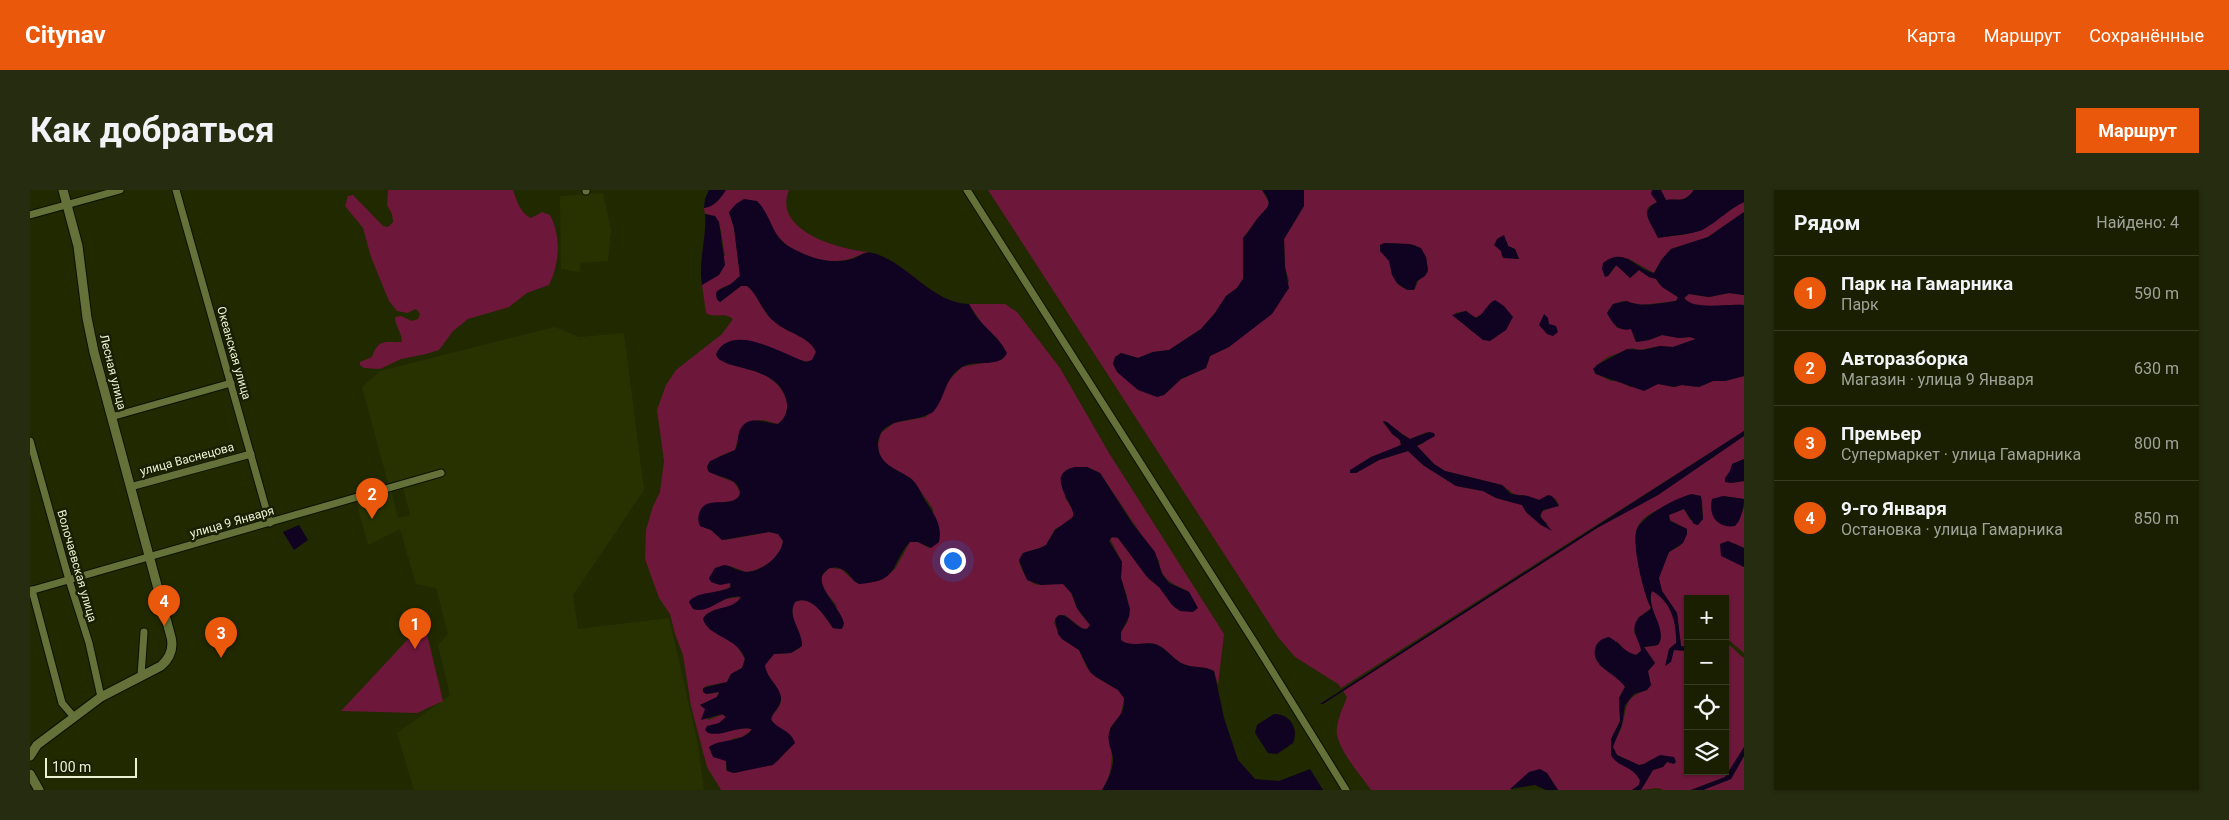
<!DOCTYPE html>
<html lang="ru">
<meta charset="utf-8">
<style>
body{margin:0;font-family:Roboto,sans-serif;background:#262c0f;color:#f1f3f6}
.controls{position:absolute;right:15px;bottom:15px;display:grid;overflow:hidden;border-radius:0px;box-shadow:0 1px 4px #0004}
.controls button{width:45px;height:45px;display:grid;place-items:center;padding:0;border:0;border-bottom:1px solid #373d22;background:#191f00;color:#f1f3f6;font:25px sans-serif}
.scale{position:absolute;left:15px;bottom:12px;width:92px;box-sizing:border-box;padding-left:5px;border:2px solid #e9f2d4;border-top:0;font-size:14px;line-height:18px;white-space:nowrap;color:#e9f2d4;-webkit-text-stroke:4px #181f02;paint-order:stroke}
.you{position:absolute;left:922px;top:370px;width:18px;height:18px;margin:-12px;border:4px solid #fff;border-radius:50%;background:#1a73e8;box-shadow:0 0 0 8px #1a73e833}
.badge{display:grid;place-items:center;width:32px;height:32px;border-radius:50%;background:#ea580c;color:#fff;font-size:16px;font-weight:700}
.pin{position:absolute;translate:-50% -41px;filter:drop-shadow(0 1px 2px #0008)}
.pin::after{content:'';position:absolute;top:26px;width:18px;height:15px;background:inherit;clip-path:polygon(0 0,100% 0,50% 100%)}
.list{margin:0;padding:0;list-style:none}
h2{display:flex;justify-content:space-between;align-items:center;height:65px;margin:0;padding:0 20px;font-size:21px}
h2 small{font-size:16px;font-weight:400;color:#9fa299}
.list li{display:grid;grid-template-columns:32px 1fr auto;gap:15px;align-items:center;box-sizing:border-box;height:75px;padding:0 20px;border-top:1px solid #373d22}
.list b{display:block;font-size:19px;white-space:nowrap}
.list p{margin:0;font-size:16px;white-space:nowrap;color:#9fa299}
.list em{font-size:16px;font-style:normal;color:#9fa299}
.icon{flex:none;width:28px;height:28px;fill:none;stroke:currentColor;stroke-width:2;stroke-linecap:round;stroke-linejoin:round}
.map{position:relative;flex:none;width:1714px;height:600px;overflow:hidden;border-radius:0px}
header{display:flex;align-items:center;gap:30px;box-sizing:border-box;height:70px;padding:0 25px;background:#ea580c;color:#fff}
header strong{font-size:24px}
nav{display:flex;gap:28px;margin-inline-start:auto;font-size:18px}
.intro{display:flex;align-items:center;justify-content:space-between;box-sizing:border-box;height:120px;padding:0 30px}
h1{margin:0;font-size:35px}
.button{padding:12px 22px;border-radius:0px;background:#ea580c;color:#fff;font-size:18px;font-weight:700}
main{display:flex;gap:30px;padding:0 30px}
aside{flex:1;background:#191f00;border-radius:0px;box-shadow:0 1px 4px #0004}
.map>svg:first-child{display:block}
.built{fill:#283200}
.green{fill:#6d173b;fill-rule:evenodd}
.water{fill:#100221}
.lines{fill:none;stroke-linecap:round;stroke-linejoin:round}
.minor-casing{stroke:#0b1100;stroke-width:9}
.tertiary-casing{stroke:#0b1100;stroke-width:11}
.minor{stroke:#64723a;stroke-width:7}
.tertiary{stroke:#64723a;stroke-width:9}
.labels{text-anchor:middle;stroke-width:5;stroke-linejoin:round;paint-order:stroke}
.street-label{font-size:12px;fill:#e9f2d4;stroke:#181f02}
</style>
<header>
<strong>Citynav</strong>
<nav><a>Карта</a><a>Маршрут</a><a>Сохранённые</a></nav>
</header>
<div class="intro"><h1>Как добраться</h1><a class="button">Маршрут</a></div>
<main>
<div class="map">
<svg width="1714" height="600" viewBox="0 0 1714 600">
<rect width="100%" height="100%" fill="#212900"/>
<g class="built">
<polygon points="573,3 581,40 578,71 550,73 550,82 531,79 530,6"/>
<polygon points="525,137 549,147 594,143 614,300 543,405 548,439 639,428 667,550 674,600 384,600 367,543 420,505 408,455 418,444 406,398 386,394 370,339 338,355 326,311 361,300 368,328 380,325 371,290 358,293 332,197 350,181"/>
</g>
<g class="green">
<path d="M358,0H483C487,11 490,23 501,28L512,22L520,25C531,46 530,73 519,95L497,103L479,117L438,129L423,141L409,160L396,164L371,169L350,179L334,178L330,175V172L342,167C349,148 354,153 372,152C372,143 365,136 365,127L371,126L382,131L388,129L390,124L386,119L377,123L367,121L359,111L341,67L333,38L315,16L318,6L323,5L353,36L358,37L363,32L362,24L357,15Z"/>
<path d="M696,0H759C742,41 809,59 838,62C830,64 823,69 815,70C788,75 752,61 741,35L699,22L704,38L710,86L701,94L689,99L690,112L711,96H717C729,105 731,122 746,133C758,143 780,147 786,162L784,168L779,172L770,170L697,174C720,178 752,186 757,213C758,221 755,228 748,234L733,230L722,231L710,240L705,260L690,266L678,274L677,280L688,286L704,292L710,302L708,308L704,311L677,314L673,337L681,340L695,350L739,342L748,344L753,351C752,368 732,380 716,382L700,376L679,389L686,394L701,393L699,398L662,409L677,418L695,409L711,407L704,415L675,425L679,439L705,453L715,469L712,478L701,484L697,492L676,496L672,500L680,504L689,502L687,507L670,515L675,518L678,530L694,524L696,527L688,534L710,539L718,538L722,540L712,547L702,549L695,570L696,571V580L704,583L748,571L756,560L741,528C744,522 750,518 751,511C752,497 736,489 735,475L744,464L761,463L770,458C774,442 756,427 765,412C782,404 795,427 803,438L810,439L806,415L792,397L791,387L799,378L811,379L825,392L848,391L853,389L865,379L880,352H888L899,358L903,319L882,289L856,274L849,264L848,254L851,243L864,233L896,227L919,190L932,177L973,169L967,148L957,141L939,114H975L987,122L1030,178L1079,263L1194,444L1188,495L1184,481C1173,475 1162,479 1151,473C1142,468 1135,457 1125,454C1115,451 1100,458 1091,450V442L1098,431L1097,406L1091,388L1092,372L1080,349L1085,346L1088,348L1120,390L1129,397L1146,419L1158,401C1143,394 1131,390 1129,371L1070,283L1057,277L1040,278L1035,308L1044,321V325L1038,332L1025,339L1016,355L1010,358L993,363L989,372C1003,413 1021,384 1035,395C1043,401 1043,412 1048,420C1051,425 1056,430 1060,435L1059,438L1053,439L1035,425L1027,426L1024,433L1032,449L1049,460L1057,478L1066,487L1088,500L1094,508L1091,524L1080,538C1082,561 1085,580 1072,600H691L677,577L661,516L653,465L645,444L640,424L629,408L615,369L616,340L623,316L630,302L634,271L627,220L636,195L646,180L692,144L703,129C695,121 684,129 676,123L672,95L695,65C691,51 694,25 675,24L674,18L678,17Z"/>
<path d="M958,0H1232L1239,13L1236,22L1228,28L1213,48V89L1207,98L1196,106L1185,123L1171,139L1139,160L1123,162L1108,168L1091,163L1134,205L1151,189L1176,178L1180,166L1199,157L1259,91L1255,77L1254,49L1274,16V0H1622L1627,12C1625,14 1619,15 1617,19C1615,26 1626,42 1628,48C1639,46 1660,45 1671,40C1686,33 1698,19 1714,12V22L1678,47L1641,59L1632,69L1624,83L1599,69L1585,67L1578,86L1587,75L1600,88L1609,80L1619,87L1626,89L1629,94L1649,108L1646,111L1612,115L1593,111L1583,114L1577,123L1587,138L1601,139L1606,152L1619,150L1632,145L1649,148L1660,147L1666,149L1643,157L1630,156L1609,160L1602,158L1578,167L1567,175L1564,183L1581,191H1589L1600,197L1630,194L1644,197L1652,195L1669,197L1683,191H1695L1714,186V241L1311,498L1308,494L1265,467L1248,447ZM1477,51L1478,56L1485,59L1489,69L1472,66L1471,61ZM1360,53L1385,55L1396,67L1398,82L1388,91L1385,99C1364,100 1364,88 1360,73C1358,66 1352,65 1350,56ZM1436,121L1444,128L1452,124L1466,146L1460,151C1445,146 1434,135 1425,123ZM1354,231L1380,249L1397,242L1394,253L1387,256L1404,274L1415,281L1472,295L1485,305H1494L1509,310L1525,308L1529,315L1511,322V329L1518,334L1511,335L1496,322L1492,315L1466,308L1453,301L1426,296L1393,275L1378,261L1349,270L1326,283H1320L1341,267L1368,257L1371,254C1370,247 1358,239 1353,233Z"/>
<path d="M1631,0H1664C1653,13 1651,9 1636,10Z"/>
<path d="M1699,103L1714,105V115C1698,113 1666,123 1654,108L1659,104L1679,107Z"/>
<path d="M1714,246V269L1702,274L1701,293L1714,291V309L1693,306L1708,333L1714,317V358L1704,353L1711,376L1714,377V463L1700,451L1695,450V409H1658V457L1651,456L1647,423L1632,401L1628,388L1639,362L1650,356L1657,339L1640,330L1639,325L1654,319L1660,330L1673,329L1672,309C1653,312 1610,318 1606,342C1604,352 1608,363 1609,373C1612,389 1614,404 1621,418L1608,428L1604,442L1611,455V461L1606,465L1596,462L1587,451L1569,475L1591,490L1595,497L1589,508L1590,531L1581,549V565C1590,575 1603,577 1610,590L1609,595L1602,600H1528L1517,583L1480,599L1482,600H1341C1330,584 1312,565 1307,545C1305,533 1313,518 1317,507L1313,501L1567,338L1628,305Z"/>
<path d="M1622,401C1641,411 1647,432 1646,453L1639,459L1638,469L1641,472L1643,460L1658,461V581H1695V454C1703,455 1707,464 1714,468V557L1699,582L1695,587L1661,600H1633L1628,598L1611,600L1623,580L1633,577L1637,572H1646L1644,567L1622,569L1614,574L1609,575L1587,565L1583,557C1584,550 1588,546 1591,539C1598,518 1592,508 1617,500L1618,481L1625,473L1614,457L1625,456L1630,452C1633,435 1616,416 1622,401Z"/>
<polygon points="394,432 413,511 387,523 311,521"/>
<polygon points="1714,566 1714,600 1673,600 1701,589"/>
</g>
<g class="water">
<path d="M679,0H696C691,8 684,17 674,18L675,9Z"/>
<path d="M1232,0H1274V16L1254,49L1255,77L1259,98L1242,124L1199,157L1180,166L1176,178L1151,189L1134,205L1127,207L1108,200L1087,182L1083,174L1085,167L1091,163L1108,168L1123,162L1139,160L1171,139L1185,123L1196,106L1207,98L1213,89V48C1219,42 1222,36 1227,29C1237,16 1245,16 1232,0Z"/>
<path d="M1622,0H1631L1636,10C1652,8 1653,14 1664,0H1714V12C1699,19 1688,31 1674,39C1665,44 1639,46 1628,48C1622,33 1608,22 1627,12L1621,4Z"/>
<path d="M714,9L727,11C742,26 741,46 760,57C779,68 803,76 825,68C831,65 836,61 843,63C879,73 901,113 939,114C949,136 967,143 977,163C971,178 946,170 934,176C914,186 916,208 903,222C887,232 867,227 853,240C850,243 848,249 848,254C848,275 866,278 880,288C886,292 890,300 893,307C902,322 913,333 909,352L901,358L888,352H880C859,375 871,391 829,394C822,391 819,381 811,379C807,377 800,377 797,380C779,392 812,418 814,434L812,439L803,438C795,427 782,404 765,412C756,427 773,441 772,456L761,463L744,464L735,475C736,488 750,496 751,508C751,517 742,522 741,530C749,540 761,540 765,553L743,575L704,583L697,581L696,571L683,567L679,557C691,548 714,553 722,539C708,535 694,547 678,543L675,540L677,536L689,533L696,527L692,524L671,530L675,519L670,515L687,507L689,503L688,502L676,504L673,502V498L697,492L701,484L712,478L715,469C708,447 678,447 673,429C680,415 703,421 711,407C694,403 679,425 663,419L659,412C666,401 689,404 701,397L700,393L690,395L681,392L679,388L685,378L694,375C702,376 709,382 717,382C732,382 752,365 753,351L748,344L739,342L692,350L681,340L670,336C668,331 668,329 669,324C675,303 700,320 710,305C711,288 691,288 679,282L677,277L680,271L705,260C709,254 707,246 710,240C718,223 736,234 748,234C755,229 758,221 757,213C750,172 689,182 686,164C702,131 754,165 776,172L782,170L786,162C780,147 758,143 746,133C731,122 729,105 717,96H711L690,112C686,110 685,105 687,101L701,94L710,86L704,38L699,22L706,14Z"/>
<path d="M1714,22V105L1699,103L1679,107L1659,104L1654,108C1664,121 1698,113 1714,115V186L1695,191H1683L1669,197L1652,195L1644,197L1628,194L1614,201L1566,184L1563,179L1567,175L1597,159L1613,160L1630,156L1643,157L1666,149L1660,147L1649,148L1632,145L1619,150L1606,152L1601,139C1588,142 1583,134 1577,123L1583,114L1597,111C1610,118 1631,113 1646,111L1648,107L1632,97L1626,89L1619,87L1609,80L1600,88L1586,75L1578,86L1575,87L1572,79L1573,73C1595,56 1605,79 1624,83L1632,69L1641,59L1678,47Z"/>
<path d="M675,24L685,26L689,32L695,75L689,85L672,95C668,70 677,48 675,24Z"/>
<polygon points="1474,45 1478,56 1485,59 1489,69 1473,68 1471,61 1464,55 1467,49"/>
<polygon points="1354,53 1380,54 1391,58 1396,67 1398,80 1395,86 1387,91 1384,100 1377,100 1367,93 1362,85 1359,71 1350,61 1350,55"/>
<path d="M1465,110L1474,116L1483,127L1476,140L1460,151L1453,150L1422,125L1436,121L1446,128C1455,124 1456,114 1465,110Z"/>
<polygon points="1514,124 1518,128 1519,134 1526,136 1528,142 1523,146 1517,144 1509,135"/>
<polygon points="1353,231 1357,232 1373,245 1380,249 1399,242 1404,243 1405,246 1387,256 1404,274 1415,281 1472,295 1481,304 1498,306 1509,310 1518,305 1522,306 1529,316 1513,320 1510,326 1522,341 1511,335 1496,322 1492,315 1466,308 1453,301 1426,296 1393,275 1378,261 1349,270 1326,283 1320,283 1320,280 1341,267 1371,255 1370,250 1362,244"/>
<polygon points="1714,241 1714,246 1628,305 1567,338 1293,514 1290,514"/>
<polygon points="1714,269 1714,291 1701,293 1695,292 1695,288 1700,281 1702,274"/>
<path d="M1045,277H1057L1070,283L1102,333L1125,362L1132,384L1139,393L1159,402L1168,418L1163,422L1150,421L1142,415L1129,397L1117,387L1088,348L1082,347L1079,351L1092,372L1091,388L1100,419L1099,427L1091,442V450C1100,458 1115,451 1125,454C1135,457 1142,468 1151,473C1162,479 1173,475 1184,481L1194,528L1208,570L1225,589L1249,591L1280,579L1293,600H1072C1078,590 1084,578 1083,567C1081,559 1077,551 1079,543C1082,530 1096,526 1094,508L1088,500L1066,487L1060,482L1049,460L1032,449L1028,444L1025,429L1029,425C1040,424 1045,439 1057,439L1060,435L1047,418L1042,404L1033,394L1011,395L997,390L989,370L993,363L1010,358L1016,355L1025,340L1043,327C1047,316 1012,284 1045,277Z"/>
<path d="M1662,304L1671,306L1673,329L1668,335L1664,334L1654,319L1639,325L1640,331L1657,339V344L1653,353L1639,362L1629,388L1632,401L1647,423L1651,456L1658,457V461L1644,460L1641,472L1635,476L1639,459L1646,453C1647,433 1641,411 1622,401C1615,419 1639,439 1628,455L1614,457L1625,473L1618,481L1621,495L1617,500L1604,504L1595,515L1592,534L1583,557L1587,565L1609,575L1614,574L1630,565L1644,567L1646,572L1644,574L1637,572L1633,577L1623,580L1611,600H1602L1609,595L1610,590C1602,575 1588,578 1581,565V549L1590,531L1589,508L1595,497C1587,483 1558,476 1566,456C1568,451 1573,448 1579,447C1589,452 1595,463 1606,465L1611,461C1610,450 1599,440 1608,429C1611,424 1618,423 1621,418C1613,402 1603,360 1606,342C1609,327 1648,307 1662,304Z"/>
<path d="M1693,306L1714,309C1714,317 1711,330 1705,336C1687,339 1678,325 1682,309Z"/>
<polygon points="269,335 278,350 264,360 253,342"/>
<polygon points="1698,351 1714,358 1714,377 1691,366 1690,354"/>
<path d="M1244,524C1260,524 1269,538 1263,553L1247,564L1238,563L1225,543L1227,535Z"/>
<polygon points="1714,557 1714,566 1701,589 1673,600 1661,600 1695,587"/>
<polygon points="1510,579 1517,583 1528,600 1516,600 1505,595 1480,599 1499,582"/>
</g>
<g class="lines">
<g class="minor-casing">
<g id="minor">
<polyline points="146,0 240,333"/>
<polyline points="937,0 1228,458 1316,600"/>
<polyline points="556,1 556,0"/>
<polyline points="0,25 90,0"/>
<polyline points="81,227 201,193"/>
<polyline points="0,251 39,390 59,453 71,507"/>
<polyline points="100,297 221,264"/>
<polyline points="2,400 32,513 44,527"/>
<polyline points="0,401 411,283"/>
<polyline points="111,486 114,442"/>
</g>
</g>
<g class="tertiary-casing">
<g id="tertiary">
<path d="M0,566L7,555L71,507L131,476C140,468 144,459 141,447L64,162L57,128L48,56L33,0"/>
<polyline points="0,584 9,600"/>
</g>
</g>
<use href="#minor" class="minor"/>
<use href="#tertiary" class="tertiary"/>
</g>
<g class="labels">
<g class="street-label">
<text transform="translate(204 163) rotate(74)" y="4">Океанская улица</text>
<text transform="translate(83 182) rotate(76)" y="4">Лесная улица</text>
<text transform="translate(157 269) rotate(-15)" y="4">улица Васнецова</text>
<text transform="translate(202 332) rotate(-16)" y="4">улица 9 Января</text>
<text transform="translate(47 376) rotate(74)" y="4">Волочаевская улица</text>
</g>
</g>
</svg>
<div class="controls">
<button>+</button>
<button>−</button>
<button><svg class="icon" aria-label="locate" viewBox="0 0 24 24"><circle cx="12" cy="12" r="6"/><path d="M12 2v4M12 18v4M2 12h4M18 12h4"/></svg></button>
<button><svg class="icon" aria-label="layers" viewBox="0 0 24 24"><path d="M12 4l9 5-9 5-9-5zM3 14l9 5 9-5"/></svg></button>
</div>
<div class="scale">100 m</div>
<div class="you"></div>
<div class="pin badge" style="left:385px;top:459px">1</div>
<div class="pin badge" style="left:342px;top:329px">2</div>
<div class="pin badge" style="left:191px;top:468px">3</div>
<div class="pin badge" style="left:134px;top:436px">4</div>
</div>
<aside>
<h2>Рядом<small>Найдено: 4</small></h2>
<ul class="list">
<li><span class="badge">1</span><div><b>Парк на Гамарника</b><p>Парк</p></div><em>590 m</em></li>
<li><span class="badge">2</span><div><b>Авторазборка</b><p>Магазин · улица 9 Января</p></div><em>630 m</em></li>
<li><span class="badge">3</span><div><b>Премьер</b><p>Супермаркет · улица Гамарника</p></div><em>800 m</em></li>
<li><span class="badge">4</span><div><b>9-го Января</b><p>Остановка · улица Гамарника</p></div><em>850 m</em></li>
</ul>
</aside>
</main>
